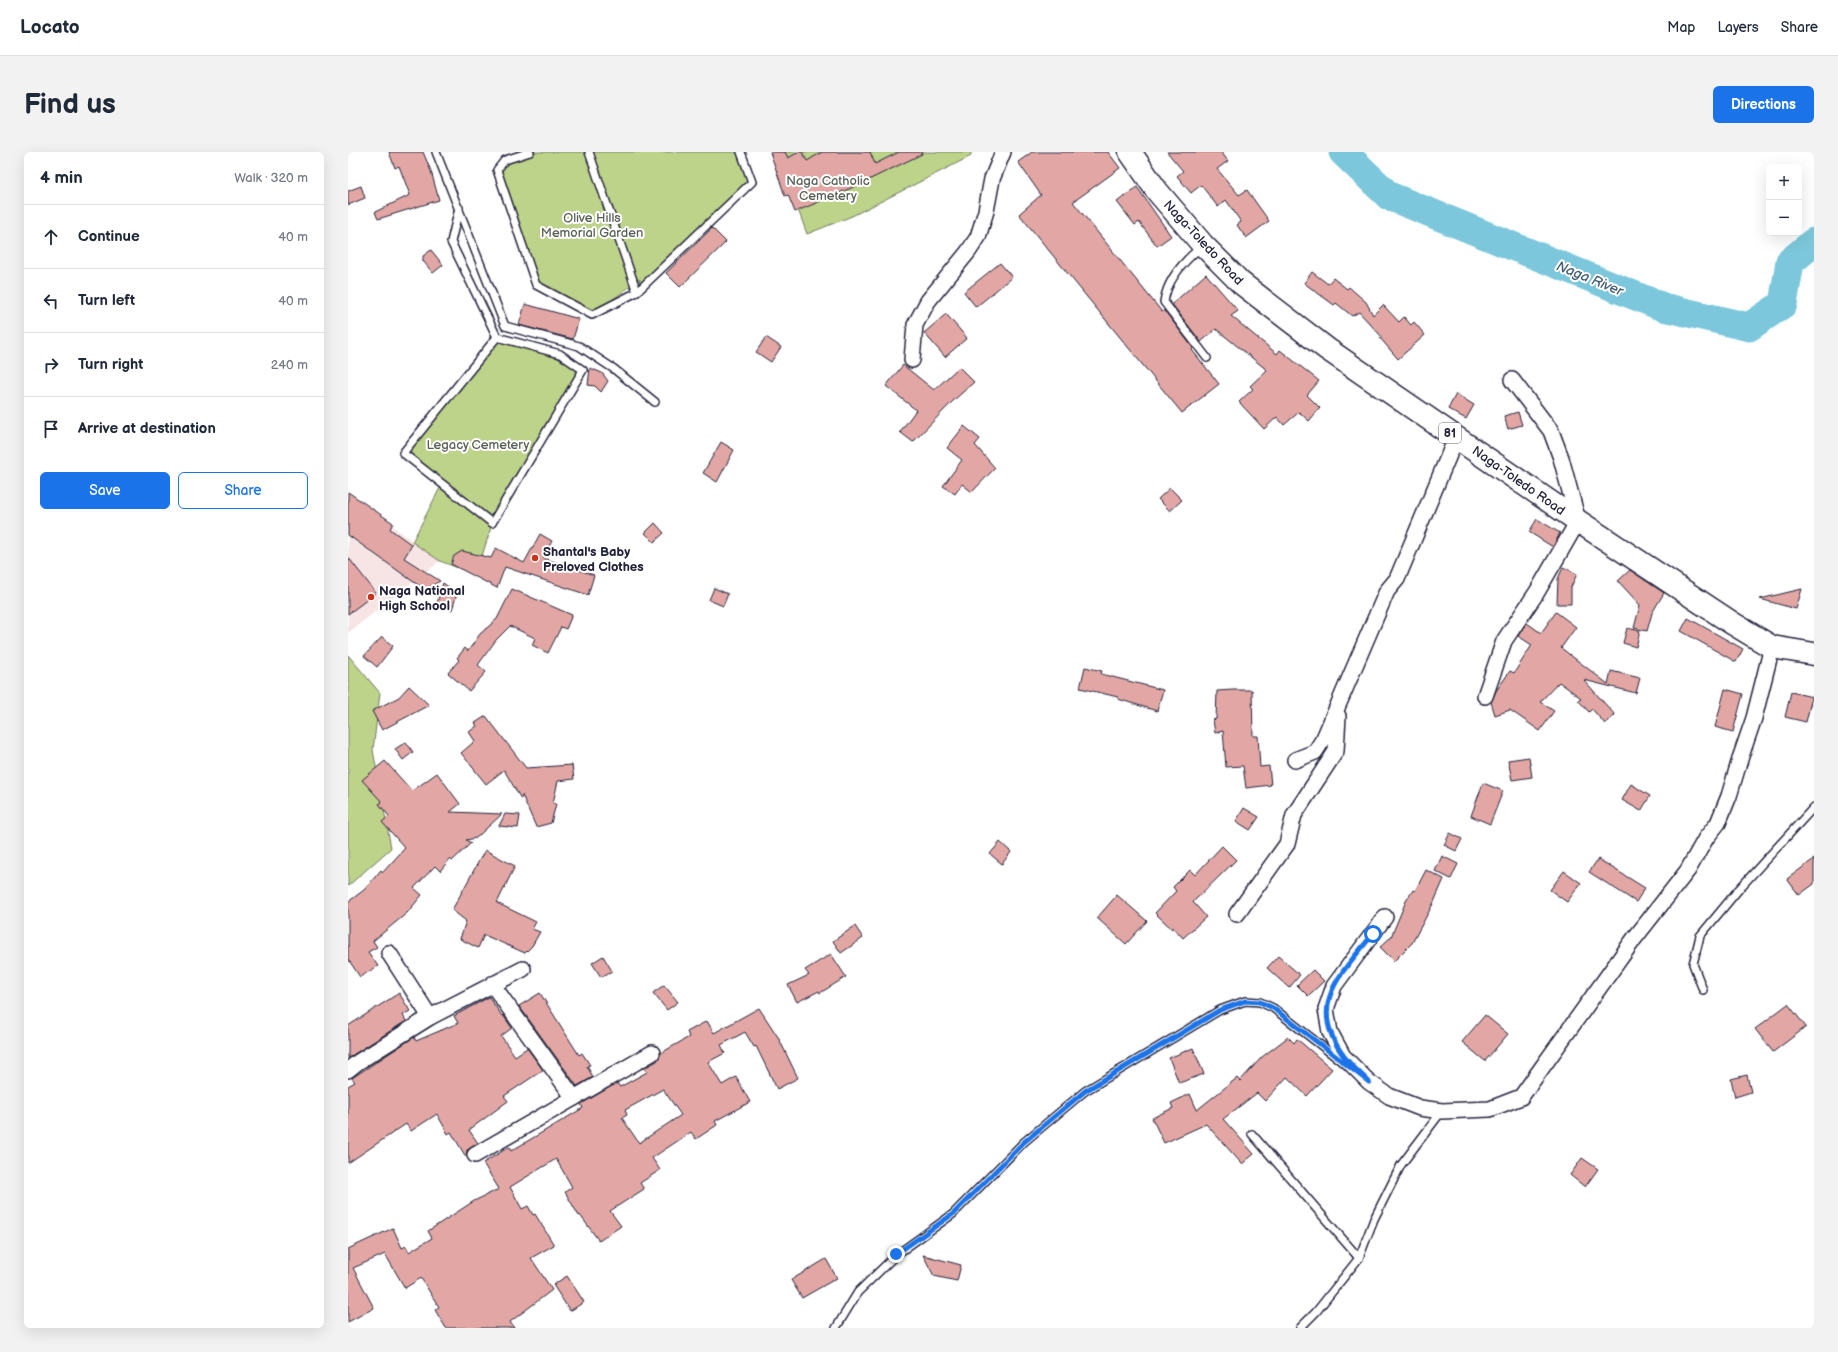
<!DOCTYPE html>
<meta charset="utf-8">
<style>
body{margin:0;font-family:"Balsamiq Sans",sans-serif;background:#f2f2f3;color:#1f2937}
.controls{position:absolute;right:12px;top:12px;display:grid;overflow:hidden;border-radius:6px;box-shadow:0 4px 16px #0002}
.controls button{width:36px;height:36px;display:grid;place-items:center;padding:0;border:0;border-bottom:1px solid #e0e1e3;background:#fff;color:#1f2937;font:20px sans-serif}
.stop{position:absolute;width:12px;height:12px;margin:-9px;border:3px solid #1a73e8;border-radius:50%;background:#fff}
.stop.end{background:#1a73e8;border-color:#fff;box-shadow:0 1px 4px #0008}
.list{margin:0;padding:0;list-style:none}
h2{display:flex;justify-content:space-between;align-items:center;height:52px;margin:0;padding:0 16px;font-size:17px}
h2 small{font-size:13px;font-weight:400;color:#747a83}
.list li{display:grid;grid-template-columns:26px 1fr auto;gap:12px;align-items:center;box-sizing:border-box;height:64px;padding:0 16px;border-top:1px solid #e0e1e3}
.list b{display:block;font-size:15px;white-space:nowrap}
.list em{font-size:13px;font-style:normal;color:#747a83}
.actions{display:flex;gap:8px;padding:12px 16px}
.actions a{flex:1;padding:9px 0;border:1px solid #1a73e8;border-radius:6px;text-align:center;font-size:14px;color:#1a73e8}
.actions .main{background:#1a73e8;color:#fff}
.icon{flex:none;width:22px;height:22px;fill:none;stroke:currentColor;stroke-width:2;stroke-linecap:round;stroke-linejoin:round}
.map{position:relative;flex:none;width:1466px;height:1176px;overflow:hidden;border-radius:6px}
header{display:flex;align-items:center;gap:24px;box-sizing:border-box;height:56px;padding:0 20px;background:#fff;border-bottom:1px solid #e0e1e3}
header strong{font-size:19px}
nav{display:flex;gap:22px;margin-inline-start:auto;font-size:14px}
.intro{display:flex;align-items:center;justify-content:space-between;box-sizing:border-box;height:96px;padding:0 24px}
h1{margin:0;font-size:28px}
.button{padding:10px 18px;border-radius:6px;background:#1a73e8;color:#fff;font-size:14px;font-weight:700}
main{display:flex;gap:24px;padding:0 24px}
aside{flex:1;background:#fff;border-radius:6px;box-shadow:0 4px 16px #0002}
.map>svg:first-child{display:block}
.built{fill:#f6e5e4}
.green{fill:#bdd389;stroke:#707a62}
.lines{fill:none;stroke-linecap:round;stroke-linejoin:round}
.river{stroke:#7bc7db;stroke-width:29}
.building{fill:#e2a7a4;stroke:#22223b;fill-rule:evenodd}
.lane-casing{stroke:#22223b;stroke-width:10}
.street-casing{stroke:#22223b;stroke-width:18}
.highway-casing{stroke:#22223b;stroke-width:25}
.lane{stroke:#fff;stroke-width:7}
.street{stroke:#fff;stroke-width:15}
.highway{stroke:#fff;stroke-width:22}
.route{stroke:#1a73e8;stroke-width:5}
.poi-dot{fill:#c8321e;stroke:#fff;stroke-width:1.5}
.labels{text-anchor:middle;stroke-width:4;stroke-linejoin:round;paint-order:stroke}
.shield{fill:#fff;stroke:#646476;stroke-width:1}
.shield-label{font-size:12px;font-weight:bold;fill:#22223b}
.park-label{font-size:13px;fill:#586056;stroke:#fff}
.street-label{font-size:13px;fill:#22223b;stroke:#fff}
.poi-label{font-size:13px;font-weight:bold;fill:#22223b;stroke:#fff;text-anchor:start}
.water-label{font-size:14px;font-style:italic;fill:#415c73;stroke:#fff}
</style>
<header>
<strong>Locato</strong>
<nav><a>Map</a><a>Layers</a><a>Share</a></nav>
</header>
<div class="intro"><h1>Find us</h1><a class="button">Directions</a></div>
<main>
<aside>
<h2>4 min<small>Walk · 320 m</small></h2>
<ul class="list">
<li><svg class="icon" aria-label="ahead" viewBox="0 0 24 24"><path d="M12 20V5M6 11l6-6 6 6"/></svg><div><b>Continue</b></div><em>40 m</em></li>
<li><svg class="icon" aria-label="left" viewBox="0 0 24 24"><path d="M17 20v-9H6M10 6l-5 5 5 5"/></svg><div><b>Turn left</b></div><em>40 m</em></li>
<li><svg class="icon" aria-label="right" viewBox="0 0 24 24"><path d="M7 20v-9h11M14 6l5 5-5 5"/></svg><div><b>Turn right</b></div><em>240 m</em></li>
<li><svg class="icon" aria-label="arrive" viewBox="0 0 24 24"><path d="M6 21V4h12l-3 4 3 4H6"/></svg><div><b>Arrive at destination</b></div></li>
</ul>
<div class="actions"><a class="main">Save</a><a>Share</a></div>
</aside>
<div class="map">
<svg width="1466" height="1176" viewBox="0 0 1466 1176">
<rect width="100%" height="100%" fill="#fff"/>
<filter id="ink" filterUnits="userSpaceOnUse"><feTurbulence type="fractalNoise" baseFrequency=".025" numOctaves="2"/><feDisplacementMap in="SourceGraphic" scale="8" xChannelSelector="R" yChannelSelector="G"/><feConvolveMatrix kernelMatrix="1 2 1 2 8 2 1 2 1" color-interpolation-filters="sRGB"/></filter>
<g filter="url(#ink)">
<polygon class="built" points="0,342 92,409 0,481"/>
<g class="green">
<polygon points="182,0 393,0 404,30 289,140 292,127 244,163 188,133 149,18 157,8"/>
<polygon points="429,0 623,0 623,4 504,64 459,82"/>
<polygon points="149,185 212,202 235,218 145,369 128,423 92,409 64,390 94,332 56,299"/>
<polygon points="0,503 32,541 25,598 43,696 0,734"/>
</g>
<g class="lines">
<polyline class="river" points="995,0 1041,44 1315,155 1401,175 1435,152 1442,110 1466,90"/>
</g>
<g class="building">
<polygon points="41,0 75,0 83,19 91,48 30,67 27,60 62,43 51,14 47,16"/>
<polygon points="422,0 437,0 440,6 451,0 454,0 459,9 474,0 522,0 527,12 551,0 573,0 574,2 510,33 447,60 440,43 437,44"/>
<polygon points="684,0 760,0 772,16 725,50 814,160 816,158 845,196 844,198 871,232 834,261 671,62 693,43 670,10"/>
<polygon points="819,0 873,0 880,9 869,17 891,43 899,38 921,69 898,86 889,73 893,70 878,48 870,55 853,33 843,41 829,24 835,19"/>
<polygon points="13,34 17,46 0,53 0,39"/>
<polygon points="789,35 823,84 809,94 791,70 787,73 769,50"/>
<polygon points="364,76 378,90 332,135 318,121"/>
<polygon points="83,98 95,113 85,121 75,109 75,104"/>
<polygon points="652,111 664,125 628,155 616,140"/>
<polygon points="964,120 980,132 985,126 999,137 1001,135 1018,150 1025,163 1035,153 1051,170 1056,165 1063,173 1066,170 1077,183 1050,207 1032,186 1034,185 1011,160 1004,164 988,151 986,153 956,131"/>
<polygon points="858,122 890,159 883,164 929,202 932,198 971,229 959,243 972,256 961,269 951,260 936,273 929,265 916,277 891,250 905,237 902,234 919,218 868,177 853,190 824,152"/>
<polygon points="177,152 231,167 225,187 171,173"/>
<polygon points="598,162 619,186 597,205 576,181"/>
<polygon points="418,185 433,195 423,210 408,200"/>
<polygon points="555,213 586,238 611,215 626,230 605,249 565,290 552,280 568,258 538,234"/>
<polygon points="242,216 254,221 260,229 253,240 247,234 240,233"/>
<polygon points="1108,242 1126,253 1118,267 1100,257"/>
<polygon points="1170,260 1174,273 1160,277 1156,264"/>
<polygon points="616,274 632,287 627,293 647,316 624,340 614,332 607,342 595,334 614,308 599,296"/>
<polygon points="373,290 386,298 369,330 355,321"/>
<polygon points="822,336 834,348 822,359 810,347"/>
<polygon points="0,340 45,371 42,377 64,393 56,406 92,429 77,438 0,383"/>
<polygon points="1189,367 1212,381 1205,395 1181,380"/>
<polygon points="307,371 316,381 306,390 297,381"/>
<polygon points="192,382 204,389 195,406 246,423 240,443 157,415 149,436 103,412 106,404 114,399 143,406 148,396 176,411"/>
<polygon points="0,405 28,441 0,462"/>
<polygon points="1215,415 1229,422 1223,435 1223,452 1209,452 1210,427"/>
<polygon points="1282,418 1316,441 1304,461 1299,479 1286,476 1292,453 1270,429"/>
<polygon points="95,431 109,441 104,458 88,454"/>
<polygon points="366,436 380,442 375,454 361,448"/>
<polygon points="164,437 224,463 218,477 213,475 200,501 184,493 187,486 162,474 148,488 130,513 138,520 121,539 100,521 111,508 109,506 117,496 120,499 132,482 149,467"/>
<polygon points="1454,437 1448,457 1412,447 1437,441"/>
<polygon points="1208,460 1228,475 1213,496 1260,532 1263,519 1292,526 1288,541 1236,528 1267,563 1257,572 1244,557 1241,560 1230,548 1233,546 1211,530 1192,550 1206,559 1192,579 1162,558 1147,563 1143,550 1148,539 1162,519 1166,521 1184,493 1170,484 1179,471 1193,481"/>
<polygon points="1340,466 1395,497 1388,510 1333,479"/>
<polygon points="1279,476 1292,479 1288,495 1275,491"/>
<polygon points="34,485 45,494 29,515 16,504"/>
<polygon points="737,515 754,519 753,522 815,538 809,559 770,547 770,545 732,536"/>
<polygon points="61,534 81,553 34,578 24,559 51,545"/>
<polygon points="1377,537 1395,542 1385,580 1367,575"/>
<polygon points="885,538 904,538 905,584 910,584 912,615 921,614 923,633 898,636 895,614 878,615 875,579 867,581 865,568 868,567 869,539"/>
<polygon points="1443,540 1464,545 1458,570 1437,565"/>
<polygon points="138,564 178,616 224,613 226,627 210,629 205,651 208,652 203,671 188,675 174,643 173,647 156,618 138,632 113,601 127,589 121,580 129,574 127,571"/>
<polygon points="58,590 65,600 55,608 47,597"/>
<polygon points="1181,605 1184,625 1164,628 1160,608"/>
<polygon points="37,609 64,639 89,621 112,652 102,660 154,662 128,686 118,688 123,691 104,709 102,707 92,719 87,714 66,736 74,743 59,761 25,789 29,795 20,800 30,814 12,825 0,807 0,750 16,738 33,718 35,720 57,696 34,670 41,664 31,652 34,650 14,628"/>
<polygon points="1135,631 1155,639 1142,672 1123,664"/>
<polygon points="1283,632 1302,644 1293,659 1274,648"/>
<polygon points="896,656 911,665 902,678 888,669"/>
<polygon points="157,662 172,663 170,676 151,674"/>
<polygon points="1102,681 1114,687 1108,699 1096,693"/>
<polygon points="652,690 663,700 654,712 642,702"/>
<polygon points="874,694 888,708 845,750 858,765 835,786 825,775 824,777 807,761 828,739 825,735 842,718 847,723"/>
<polygon points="137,698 167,714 149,751 188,770 184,777 192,780 184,794 177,801 136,783 130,796 112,787 118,769 104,758"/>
<polygon points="1094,704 1110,712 1103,727 1087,719"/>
<polygon points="1250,707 1297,736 1288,750 1241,720"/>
<polygon points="1466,707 1466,732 1451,743 1439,727"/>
<polygon points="1078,718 1096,727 1086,750 1064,791 1046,809 1032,795 1043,785 1058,749 1065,738 1067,739"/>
<polygon points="1216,719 1233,731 1219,750 1202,738"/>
<polygon points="769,743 799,769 778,792 749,766"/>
<polygon points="507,774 515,786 493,801 485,789"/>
<polygon points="483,802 498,825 472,841 471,839 449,850 440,833 461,823 457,818"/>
<polygon points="255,804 264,819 253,825 244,811"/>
<polygon points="930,804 952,823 941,836 919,816"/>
<polygon points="965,818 976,829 960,844 949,833"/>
<polygon points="316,833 330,850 319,858 305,841"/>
<polygon points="51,841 62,859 55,863 58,869 0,906 0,874"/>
<polygon points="192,841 231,903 234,901 242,913 239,914 245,925 229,934 171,854"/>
<polygon points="141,845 154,864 155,863 164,876 153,884 167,904 179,896 195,918 156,944 160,949 121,978 130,991 119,998 118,1005 103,980 100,982 89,962 63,979 58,972 0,1011 0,934 7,930 4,926 66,885 68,889 110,871 106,864"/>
<polygon points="1440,852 1458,875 1425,900 1407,877"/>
<path d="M411,856L430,885L450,926L429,937L408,894L406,895L397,880L373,893L377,901L360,910L374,933L388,925L402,950L367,969L369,973L348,987L343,980L304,1006L312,1018L292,1031L296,1037L262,1059L273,1074L251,1089L232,1063L231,1064L217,1040L224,1035L208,1007L162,1035L174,1057L180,1054L185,1063L187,1062L206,1093L183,1106L204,1138L162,1170L166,1176H98L87,1158L91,1155L73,1126L57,1136L37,1102L5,1116L26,1156L0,1170V1097L45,1076L54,1096L58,1094L61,1100L84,1086L80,1079L126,1049L151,1037L135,1011L161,995L163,999L235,956L233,952L269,931L272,935L299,920L296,916L309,909L313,901L341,885L339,880L359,869L366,881ZM315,937L333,963L291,991L274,966L279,963L277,958Z"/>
<polygon points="1137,863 1160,882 1137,909 1114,890"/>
<polygon points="940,885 946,891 949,887 984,917 959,944 939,925 917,949 909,941 875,967 906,1002 894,1012 858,972 816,991 804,966 825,956 823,951 842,942 849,958 889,926 892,929 914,905"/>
<polygon points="845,896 856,922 831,931 821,906"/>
<polygon points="1399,923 1403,940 1387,945 1383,927"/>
<polygon points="1234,1006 1250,1017 1237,1035 1222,1023"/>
<polygon points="575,1103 613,1113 609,1129 586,1124"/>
<polygon points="478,1107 489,1126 454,1146 443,1128"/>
<polygon points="219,1124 236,1150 222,1159 205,1133"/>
</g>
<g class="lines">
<g class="lane-casing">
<g id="lane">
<polyline points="88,0 157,174 231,194 266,217 307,250"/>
<polyline points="182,0 157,8 149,18 188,133 244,163 289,140 404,30 393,0"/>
<polyline points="241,0 289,140"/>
<polyline points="111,56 103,90 149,185 212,202 235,218 144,371 55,301 149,185"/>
<path d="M853,95C836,109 819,127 816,150L859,206"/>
<polyline points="1355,838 1345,812 1352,784 1391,737 1466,655"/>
<polyline points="904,982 1011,1106"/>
<polyline points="488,1176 510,1140 548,1103 605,1062 676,990 737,939 872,858 897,849 912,850 925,856 993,909"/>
<polyline points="952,1176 968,1160 1011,1106 1026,1067 1053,1013 1094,959"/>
</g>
</g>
<g class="street-casing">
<g id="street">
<polyline points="564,208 567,173 580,149 620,100 630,85 638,59 644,27 655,0"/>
<polyline points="1137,544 1156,489 1189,440 1230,369 1213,306 1203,279 1164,228"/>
<polyline points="947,608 967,600 976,586 1039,439 1049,427 1108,286"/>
<polyline points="889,762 939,692 946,663 988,599 990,564"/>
<polyline points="1037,765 986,834 978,857 982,880 995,904 1021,930 1041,944 1072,956 1094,959 1142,957 1173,945 1286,787 1340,718 1358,686 1370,671 1381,644 1393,604 1406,566 1424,495"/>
<polyline points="41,801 82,865"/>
<polyline points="144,832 226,946"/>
<polyline points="0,918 10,910 82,865 175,817"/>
<polyline points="127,1003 304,901"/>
</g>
</g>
<g class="highway-casing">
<polyline id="highway" points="782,0 809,39 855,93 893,131 979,197 1230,369 1384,471 1424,495 1466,502"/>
</g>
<use href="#lane" class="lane"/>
<use href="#street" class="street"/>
<use href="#highway" class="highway"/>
</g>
</g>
<g class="lines" filter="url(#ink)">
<path class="route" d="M548,1102L605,1062L676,990L737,939L872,858L897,849L912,850L925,856L1021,930C1012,921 1002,913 995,903C958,852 993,822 1025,782"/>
</g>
<g class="poi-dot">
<circle cx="187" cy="406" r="4"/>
<circle cx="23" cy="445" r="4"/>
</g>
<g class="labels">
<rect class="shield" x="1091" y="271" width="22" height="20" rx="3"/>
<g class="shield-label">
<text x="1102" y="285">81</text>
</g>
<g class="park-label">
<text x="480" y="33">Naga Catholic<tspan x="480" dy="15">Cemetery</tspan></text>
<text x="244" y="70">Olive Hills<tspan x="244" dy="15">Memorial Garden</tspan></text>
<text x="130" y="297">Legacy Cemetery</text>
</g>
<g class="street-label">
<text transform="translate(856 90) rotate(47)" y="5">Naga-Toledo Road</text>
<text transform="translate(1171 328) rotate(35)" y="5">Naga-Toledo Road</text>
</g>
<g class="poi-label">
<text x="195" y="404">Shantal's Baby<tspan x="195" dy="15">Preloved Clothes</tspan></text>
<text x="31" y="443">Naga National<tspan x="31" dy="15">High School</tspan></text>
</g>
<g class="water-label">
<text transform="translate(1242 126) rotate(22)" y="5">Naga River</text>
</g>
</g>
</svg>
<div class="controls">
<button>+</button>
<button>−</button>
</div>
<div class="stop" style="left:1025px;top:782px"></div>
<div class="stop end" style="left:548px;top:1102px"></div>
</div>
</main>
